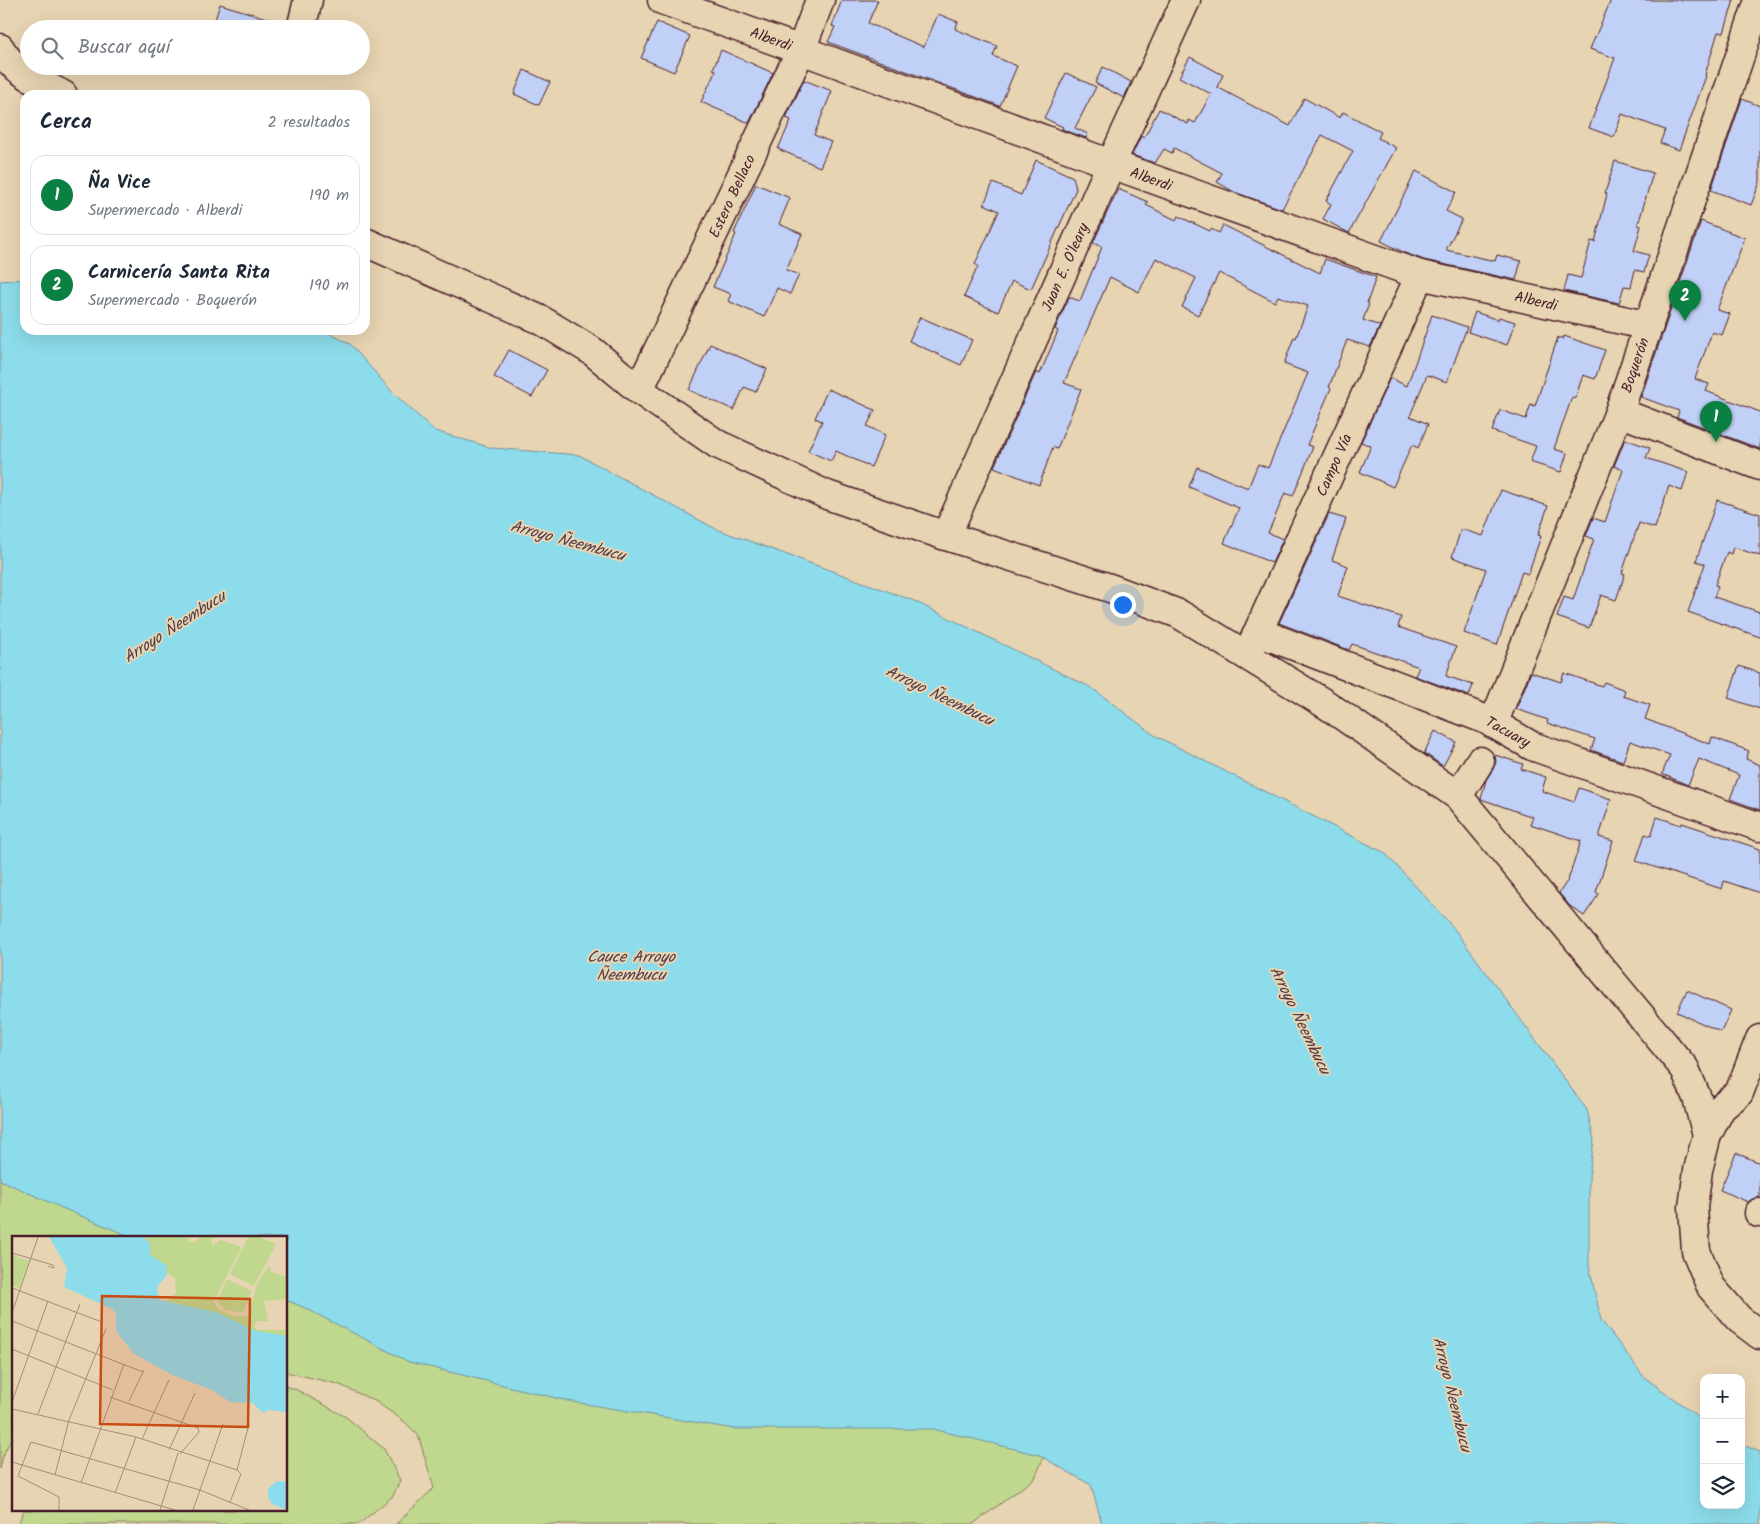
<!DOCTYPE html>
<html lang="es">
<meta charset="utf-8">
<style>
body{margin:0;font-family:Kalam,sans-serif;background:#f2f2f3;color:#1f2937}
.controls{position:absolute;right:15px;bottom:15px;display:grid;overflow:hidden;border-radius:10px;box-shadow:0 5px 20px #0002}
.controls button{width:45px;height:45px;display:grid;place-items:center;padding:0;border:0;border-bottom:1px solid #e0e1e3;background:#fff;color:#1f2937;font:25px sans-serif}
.you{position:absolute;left:1122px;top:604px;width:18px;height:18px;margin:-12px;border:4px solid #fff;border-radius:50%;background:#1a73e8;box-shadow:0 0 0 8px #1a73e833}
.badge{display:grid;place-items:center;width:32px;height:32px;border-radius:50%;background:#0b8043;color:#fff;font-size:16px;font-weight:700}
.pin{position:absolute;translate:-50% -41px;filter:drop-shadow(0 1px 2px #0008)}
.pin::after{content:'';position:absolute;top:26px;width:18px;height:15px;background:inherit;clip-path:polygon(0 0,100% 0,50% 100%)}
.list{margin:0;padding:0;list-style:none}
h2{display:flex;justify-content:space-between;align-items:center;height:65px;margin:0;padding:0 20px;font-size:21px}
h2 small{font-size:16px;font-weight:400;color:#747a83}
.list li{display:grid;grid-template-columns:32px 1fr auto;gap:15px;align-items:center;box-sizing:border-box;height:80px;margin:0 10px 10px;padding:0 10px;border:1px solid #e0e1e3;border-radius:15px}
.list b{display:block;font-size:19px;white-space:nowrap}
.list p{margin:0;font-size:16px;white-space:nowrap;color:#747a83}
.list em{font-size:16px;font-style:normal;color:#747a83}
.icon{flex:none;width:28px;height:28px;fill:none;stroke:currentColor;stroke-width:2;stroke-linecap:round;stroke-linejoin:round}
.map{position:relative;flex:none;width:1760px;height:1524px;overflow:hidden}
.search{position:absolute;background:#fff;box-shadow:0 5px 20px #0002;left:20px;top:20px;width:350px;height:55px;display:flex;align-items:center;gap:12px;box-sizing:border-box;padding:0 18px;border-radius:28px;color:#747a83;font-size:19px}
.panel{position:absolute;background:#fff;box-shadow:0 5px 20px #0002;left:20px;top:90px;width:350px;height:245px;border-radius:15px}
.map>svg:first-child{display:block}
.green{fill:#bfd88e;stroke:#847c5c}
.water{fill:#8ddceb;stroke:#72909e}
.building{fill:#c0d0f6;stroke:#4a1f2b}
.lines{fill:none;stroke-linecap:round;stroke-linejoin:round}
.minor-casing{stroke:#4a1f2b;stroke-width:31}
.minor{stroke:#e7d4b2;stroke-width:28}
.labels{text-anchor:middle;stroke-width:4;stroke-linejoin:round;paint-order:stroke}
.street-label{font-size:15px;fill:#4a1f2b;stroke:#e7d4b2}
.water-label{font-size:16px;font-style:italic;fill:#543b48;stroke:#e7d4b2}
.inset-road{fill:none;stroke:#a88c7c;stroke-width:1}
.view{fill:#c84d12;fill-opacity:0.15;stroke:#c84d12;stroke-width:2.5}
.inset-edge{fill:none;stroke:#4a1f2b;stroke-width:2.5}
</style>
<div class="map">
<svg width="1760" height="1524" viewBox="0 0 1760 1524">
<rect width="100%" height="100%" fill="#e7d4b2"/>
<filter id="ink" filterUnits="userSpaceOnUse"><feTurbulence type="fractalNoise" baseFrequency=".02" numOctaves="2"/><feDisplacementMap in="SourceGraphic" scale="10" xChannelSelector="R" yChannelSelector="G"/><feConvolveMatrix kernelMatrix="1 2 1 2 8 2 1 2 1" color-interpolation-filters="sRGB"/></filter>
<g filter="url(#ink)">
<g class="green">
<path d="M0,1160L255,1227L1049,1444L1035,1478L973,1524H396L434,1488L418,1435L405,1422L375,1401L338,1384L286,1372V1238H14V1437C6,1445 2,1458 0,1469Z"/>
<polygon points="286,1386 297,1390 346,1417 384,1449 400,1480 393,1496 359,1524 18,1524 24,1510 286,1510"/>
</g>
<polygon class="water" points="25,279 25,330 323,330 350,344 394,394 435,431 492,448 579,455 716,529 912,600 1092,688 1154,735 1385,853 1452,926 1587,1110 1594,1140 1589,1176 1589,1266 1601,1320 1644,1377 1704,1421 1704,1505 1741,1505 1741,1444 1760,1452 1760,1524 1102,1524 1091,1485 1039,1455 933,1429 735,1429 568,1401 409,1362 303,1307 286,1300 286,1238 134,1238 62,1208 0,1180 0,281"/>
<g class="building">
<polygon points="842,0 878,0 868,23 924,47 938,14 958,22 955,29 997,46 993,56 1017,66 1000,106 828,42 835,27 832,26"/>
<polygon points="1611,0 1734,0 1724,33 1718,32 1705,75 1706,76 1679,150 1660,143 1665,130 1622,114 1614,137 1589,128 1615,58 1590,49"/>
<polygon points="220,4 286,24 286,29 212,29"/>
<polygon points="657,22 690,36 674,72 641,58"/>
<polygon points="721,50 773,73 749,123 701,102 716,70 713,69"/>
<polygon points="1190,57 1223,75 1217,87 1290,126 1304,98 1340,118 1343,112 1381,132 1378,138 1396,148 1349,233 1323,219 1331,204 1326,201 1353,151 1322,135 1282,209 1234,192 1217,182 1222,173 1174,148 1172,153 1164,149 1155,163 1132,155 1141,136 1144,138 1159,109 1188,124 1189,120 1195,123 1211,94 1179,77"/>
<polygon points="1103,67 1131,82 1124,98 1095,83"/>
<polygon points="524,70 550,82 539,105 514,94"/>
<polygon points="1066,73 1096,87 1075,128 1088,134 1086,138 1062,129 1063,127 1044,118"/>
<polygon points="804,80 832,91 814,135 831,142 820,167 778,149 791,120 786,118"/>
<polygon points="1742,99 1760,106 1760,182 1751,205 1711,190"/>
<polygon points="1036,160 1073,177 1076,189 1031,289 1012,281 998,312 964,297 978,266 975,264 999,211 984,204 993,183 1021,195"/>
<polygon points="1615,161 1653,173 1638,225 1641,226 1634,251 1649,255 1644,272 1635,270 1631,287 1624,286 1619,303 1564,291 1568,275 1581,278 1591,241 1595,242 1607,194 1605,193"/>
<polygon points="1416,171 1456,192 1446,211 1462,219 1446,250 1495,261 1497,255 1521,261 1516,280 1424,260 1403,252 1381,241"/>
<polygon points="756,184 790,198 779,224 802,234 786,270 799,275 790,294 777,288 764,317 728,301 731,294 713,287 736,234 734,233"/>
<polygon points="1118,189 1148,202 1146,205 1176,220 1178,216 1210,231 1211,229 1219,233 1223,225 1320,273 1325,259 1376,277 1367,303 1369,304 1363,320 1380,326 1370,347 1347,340 1329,387 1331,388 1307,445 1313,447 1293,496 1285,493 1268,533 1283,539 1272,563 1224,543 1239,508 1189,487 1197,467 1248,488 1258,464 1268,468 1308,373 1284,364 1294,337 1296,338 1308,306 1278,296 1275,302 1219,273 1198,315 1182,307 1196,278 1156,258 1139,292 1110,277 1064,383 1081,389 1057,449 1053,447 1039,485 994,467 1036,372 1040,374 1058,331 1055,329 1069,297 1080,301 1102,247 1093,243"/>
<polygon points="1701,221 1745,238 1717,310 1730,314 1722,335 1712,332 1695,379 1709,384 1706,391 1760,412 1760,449 1677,417 1679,411 1641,397"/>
<polygon points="1475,312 1498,320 1499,317 1515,322 1507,345 1468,332"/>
<polygon points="1432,315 1467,327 1447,382 1427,375 1410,416 1428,424 1418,448 1412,445 1393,487 1360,472 1371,446 1361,442 1390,378 1407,386"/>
<polygon points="920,317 972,340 961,365 909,341"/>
<polygon points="1564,336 1605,350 1595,379 1583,375 1575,399 1572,397 1554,449 1567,453 1561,472 1530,462 1536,446 1492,431 1500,410 1526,419 1531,404 1535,406 1558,337 1563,339"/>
<polygon points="710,344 767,369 756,392 744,387 734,410 689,390"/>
<polygon points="509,350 547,370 532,397 494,377"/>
<polygon points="828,389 875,410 867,426 885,435 871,467 836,451 831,461 808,451 822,421 815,418"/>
<polygon points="1625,439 1650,448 1646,458 1688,472 1682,491 1669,486 1655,528 1639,523 1622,573 1625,574 1616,600 1601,595 1589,628 1557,617 1564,597 1573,600 1594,539 1586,536 1593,518 1605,522 1623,470 1614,466"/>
<polygon points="1501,490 1548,506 1538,535 1541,536 1528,574 1522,572 1497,645 1464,633 1486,569 1452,557 1461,529 1483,536"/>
<polygon points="1717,500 1760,514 1760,556 1733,547 1731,554 1727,552 1715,585 1718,586 1714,597 1760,612 1760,637 1688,612 1705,564 1696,561"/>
<polygon points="1329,514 1346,519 1332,560 1348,566 1338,596 1401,617 1398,627 1456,647 1446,676 1473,685 1469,696 1415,676 1419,667 1352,644 1349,650 1279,623"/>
<polygon points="1739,666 1760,673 1760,709 1728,698"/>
<polygon points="1531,672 1561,682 1564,673 1602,686 1604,682 1625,690 1623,696 1650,705 1645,719 1710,744 1712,737 1749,751 1746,759 1760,765 1760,810 1730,799 1739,775 1699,759 1688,785 1662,774 1670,755 1630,741 1623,761 1591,750 1595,739 1547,723 1548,720 1516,709"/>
<polygon points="1435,731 1456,742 1443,766 1424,753"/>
<polygon points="1495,755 1523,764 1521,769 1546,777 1542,791 1574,802 1579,788 1611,799 1599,837 1613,841 1596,892 1599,894 1584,916 1570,906 1559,893 1568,880 1581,841 1530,824 1533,817 1481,799 1486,780 1493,769 1496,762"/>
<polygon points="1657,817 1681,825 1682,823 1760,849 1760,893 1724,881 1722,889 1636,861 1645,834 1651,836"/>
<polygon points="1687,990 1731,1010 1721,1032 1677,1012"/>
<polygon points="1736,1153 1760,1163 1760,1197 1752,1199 1748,1202 1720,1190"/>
</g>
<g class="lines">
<g class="minor-casing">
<g id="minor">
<polyline points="662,0 801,50 1111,164 1420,275 1649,326"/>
<polyline points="301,29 308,0"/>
<path d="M0,48C12,71 42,83 63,95"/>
<polyline points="365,242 541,320 592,351 639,390 717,444 827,495 946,536 1110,588 1179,614 1327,705 1458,796 1685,1069 1697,1098 1707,1135 1698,1170 1693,1207 1696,1251 1711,1287 1739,1319 1760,1335"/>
<polyline points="639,390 801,50 820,0"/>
<polyline points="1619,412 1760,466"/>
<polyline points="946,536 1111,164 1186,0"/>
<polyline points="1258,632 1487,720 1532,746 1760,827"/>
<polyline points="1251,647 1420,275"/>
<polyline points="1493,724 1619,412 1759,0"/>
<polyline points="1458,796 1480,761"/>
<polyline points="1707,1135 1721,1108 1739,1093 1760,1039"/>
<polyline points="1759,1213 1760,1213"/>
</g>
</g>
<use href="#minor" class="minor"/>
</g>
</g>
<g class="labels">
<g class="street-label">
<text transform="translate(771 39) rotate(20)" y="5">Alberdi</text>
<text transform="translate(1151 179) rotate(20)" y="5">Alberdi</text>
<text transform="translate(732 196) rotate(-65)" y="5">Estero Bellaco</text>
<text transform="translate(1065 267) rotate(-66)" y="5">Juan E. O'leary</text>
<text transform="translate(1536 301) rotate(13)" y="5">Alberdi</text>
<text transform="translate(1635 365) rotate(-71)" y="5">Boquerón</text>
<text transform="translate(1334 465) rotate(-66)" y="5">Campo Vía</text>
<text transform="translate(1508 732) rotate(29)" y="5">Tacuary</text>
</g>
<g class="water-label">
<text transform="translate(568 540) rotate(15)" y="6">Arroyo Ñeembucu</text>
<text transform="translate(174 626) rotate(-33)" y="6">Arroyo Ñeembucu</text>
<text transform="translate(940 695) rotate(26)" y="6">Arroyo Ñeembucu</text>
<text x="631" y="962">Cauce Arroyo<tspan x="631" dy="18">Ñeembucu</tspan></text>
<text transform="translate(1301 1020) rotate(64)" y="6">Arroyo Ñeembucu</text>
<text transform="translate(1453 1394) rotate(76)" y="6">Arroyo Ñeembucu</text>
</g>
</g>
<g transform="translate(12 1236)">
<rect width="275" height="275" fill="#e7d4b2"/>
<path d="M121,1H177L176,4L181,7L188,1H204L199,4L201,10L208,4L227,10L229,12L202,65L206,73L223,80H236L246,46L257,30L259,36L275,41V63L252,65L256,85H245L242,90L246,94H275V101L258,102L150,68L164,57L163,42L141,27ZM236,1H247L264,8L242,50L218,38ZM0,19L17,25L8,52L0,49ZM215,43L240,55L231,77L213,74L205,66Z" fill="#bfd88e"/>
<path d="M37,1H131L138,7V19L154,29L155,39L145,51L147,64L204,76L244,95L275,100V176L256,174L251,177L241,167L218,166L200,154L160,139L121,117L104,95V78L100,73L52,51L55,32ZM265,245L275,246V274L260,268L256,261V253Z" fill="#8ddceb"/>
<path class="inset-road" d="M0,17L41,29L42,32L36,30M0,52L90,86M0,77L26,1M0,85L131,136M0,113L101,154M98,161L186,192L187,196L168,218M117,165L132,134M0,166L36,65M0,173L124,201L225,234M26,178L68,68M130,203L157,144M157,214L183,157M0,226L163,274M43,239L57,184L94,93M69,247L112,128M103,257L124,201M218,266L229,238L225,234L237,188M47,274V261L6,240L19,206L188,254L237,274M148,274L166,217M181,274L211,188"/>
<path class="view" d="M90,60L238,63L236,191L88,188Z"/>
<rect width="275" height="275" class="inset-edge"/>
</g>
</svg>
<div class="controls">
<button>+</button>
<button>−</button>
<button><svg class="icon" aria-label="layers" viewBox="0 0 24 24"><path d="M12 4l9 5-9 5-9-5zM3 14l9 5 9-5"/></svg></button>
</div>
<div class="you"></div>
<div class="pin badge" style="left:1716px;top:442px">1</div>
<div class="pin badge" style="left:1685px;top:321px">2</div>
<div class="search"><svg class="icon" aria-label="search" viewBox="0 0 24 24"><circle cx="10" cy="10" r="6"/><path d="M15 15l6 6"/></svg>Buscar aquí</div>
<section class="panel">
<h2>Cerca<small>2 resultados</small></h2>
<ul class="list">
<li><span class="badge">1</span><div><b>Ña Vice</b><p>Supermercado · Alberdi</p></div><em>190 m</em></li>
<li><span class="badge">2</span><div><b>Carnicería Santa Rita</b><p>Supermercado · Boquerón</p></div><em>190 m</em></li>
</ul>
</section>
</div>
